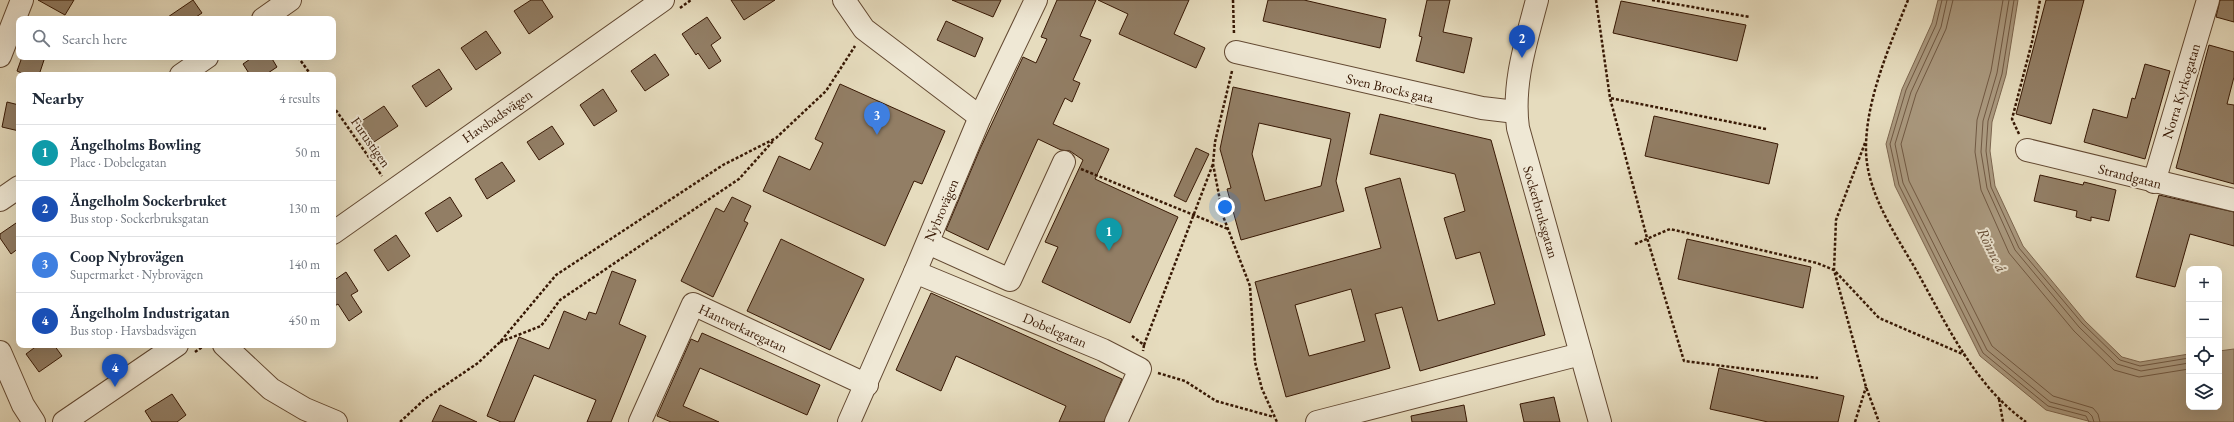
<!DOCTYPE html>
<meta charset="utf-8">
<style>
body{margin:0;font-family:"EB Garamond",serif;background:#f2f2f3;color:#1f2937}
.controls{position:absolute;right:12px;bottom:12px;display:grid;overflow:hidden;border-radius:8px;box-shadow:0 4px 16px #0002}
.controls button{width:36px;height:36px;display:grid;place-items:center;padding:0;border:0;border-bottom:1px solid #e0e1e3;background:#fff;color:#1f2937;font:20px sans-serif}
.you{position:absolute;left:1225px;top:207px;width:14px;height:14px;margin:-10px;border:3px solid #fff;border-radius:50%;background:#1a73e8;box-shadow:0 0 0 6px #1a73e833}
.badge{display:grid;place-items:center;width:26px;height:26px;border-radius:50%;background:#b45309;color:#fff;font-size:13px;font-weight:700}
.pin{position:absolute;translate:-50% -33px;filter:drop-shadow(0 1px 2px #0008)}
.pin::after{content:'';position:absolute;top:21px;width:14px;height:12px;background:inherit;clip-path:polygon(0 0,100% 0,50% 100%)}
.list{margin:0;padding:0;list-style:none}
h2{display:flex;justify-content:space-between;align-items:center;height:52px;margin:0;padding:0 16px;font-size:17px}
h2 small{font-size:13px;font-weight:400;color:#747a83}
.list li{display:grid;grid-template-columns:26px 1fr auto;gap:12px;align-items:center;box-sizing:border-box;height:56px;padding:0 16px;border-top:1px solid #e0e1e3}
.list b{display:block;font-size:15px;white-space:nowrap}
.list p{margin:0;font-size:13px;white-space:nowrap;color:#747a83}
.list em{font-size:13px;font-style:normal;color:#747a83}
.icon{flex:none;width:22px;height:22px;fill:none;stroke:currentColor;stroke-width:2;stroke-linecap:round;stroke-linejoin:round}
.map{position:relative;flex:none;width:2234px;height:422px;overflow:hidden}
.search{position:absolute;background:#fff;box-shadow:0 4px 16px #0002;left:16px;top:16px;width:320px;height:44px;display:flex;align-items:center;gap:10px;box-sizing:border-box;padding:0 14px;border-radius:8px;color:#747a83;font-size:15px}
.panel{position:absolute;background:#fff;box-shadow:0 4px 16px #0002;left:16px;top:72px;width:320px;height:276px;border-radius:8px}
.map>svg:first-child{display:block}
.water{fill:#aa997f;stroke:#7c654e}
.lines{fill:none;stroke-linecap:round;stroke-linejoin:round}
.shore{stroke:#705842;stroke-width:1}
.building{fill:#927e65;stroke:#371804;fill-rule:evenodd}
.minor-casing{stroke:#634932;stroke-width:24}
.path{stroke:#371804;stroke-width:2.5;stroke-dasharray:3 2;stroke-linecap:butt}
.minor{stroke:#efe8d5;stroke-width:22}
.labels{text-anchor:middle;stroke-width:4;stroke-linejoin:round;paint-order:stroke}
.street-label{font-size:14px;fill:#371804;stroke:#efe8d5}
.water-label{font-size:15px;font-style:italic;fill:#654c35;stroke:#efe8d5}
</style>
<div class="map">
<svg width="2234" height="422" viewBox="0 0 2234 422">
<rect width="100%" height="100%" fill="#e6dcbe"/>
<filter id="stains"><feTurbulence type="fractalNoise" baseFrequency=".005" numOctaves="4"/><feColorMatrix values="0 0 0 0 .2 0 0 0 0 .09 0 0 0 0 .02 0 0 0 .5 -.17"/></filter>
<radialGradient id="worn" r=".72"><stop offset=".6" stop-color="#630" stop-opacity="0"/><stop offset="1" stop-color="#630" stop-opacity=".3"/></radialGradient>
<polygon class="water" points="1938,0 2018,0 2006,75 1992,122 1990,151 1995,186 2023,246 2085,321 2122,357 2140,362 2189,354 2189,407 2219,407 2219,351 2234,349 2234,422 2092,422 2046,410 1980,356 1895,186 1886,144 1902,89 1932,23"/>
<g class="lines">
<g class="shore">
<polyline points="1942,0 1936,25 1906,90 1890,144 1899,185 1983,353 2048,406 2086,416 2089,422"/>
<polyline points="1947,0 1941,27 1911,92 1895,144 1903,183 1987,350 2050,402 2088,412 2092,416 2094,422"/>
<polyline points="1953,0 1946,29 1916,94 1901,144 1909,181 1992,346 2053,396 2093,408 2098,414 2100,422"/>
<polyline points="2003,0 1991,71 1977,120 1975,152 1981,190 2009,253 2074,331 2114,370 2139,377 2189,369"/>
<polyline points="2009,0 1997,73 1983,121 1981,152 1987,188 2015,250 2079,327 2117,364 2141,371 2189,363"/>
<polyline points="2014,0 2002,74 1988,121 1986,151 1991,187 2019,248 2082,323 2120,360 2140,366 2189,358"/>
</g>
</g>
<g class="building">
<polygon points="38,0 74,0 65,15"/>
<polygon points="193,0 202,13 193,19 165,19"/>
<polygon points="531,0 542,0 553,17 529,34 514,11"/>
<polygon points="731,0 775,0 744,20"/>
<polygon points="952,0 1001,0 993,17"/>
<polygon points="1057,0 1096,0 1080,36 1091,40 1073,80 1080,83 1072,102 1065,98 1053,124 1109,149 1095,179 1178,217 1130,323 1042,282 1058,247 1045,242 1083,160 1070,151 1061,150 1038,139 988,250 946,230 980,149 1023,57 1036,63 1047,39 1041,37"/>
<polygon points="1098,0 1189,0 1174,34 1205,48 1196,68 1119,34 1128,14"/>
<polygon points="1268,0 1304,0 1386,19 1380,48 1263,21"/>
<polygon points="1427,0 1450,0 1443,32 1472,38 1464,73 1416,61 1422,37 1419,36"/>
<polygon points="2046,0 2084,0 2051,124 2016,114"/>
<polygon points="2220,0 2234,0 2234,22 2216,17"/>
<polygon points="1621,1 1746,25 1737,61 1613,33"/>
<polygon points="707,17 721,38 711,45 721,61 709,69 698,53 696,55 682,34"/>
<polygon points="946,21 983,38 975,57 937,40"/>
<polygon points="486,31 501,53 476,70 461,48"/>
<polygon points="2209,45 2234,52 2234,77 2227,104 2234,105 2234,184 2176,168"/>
<polygon points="655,54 669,75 645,91 631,71"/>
<polygon points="22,57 45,57 39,75 26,75 17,71"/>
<polygon points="253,57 271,57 277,67 265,75 250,75 243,64"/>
<polygon points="2145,64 2170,71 2145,159 2084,142 2093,109 2127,118 2132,98 2135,99"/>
<polygon points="439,69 452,89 426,107 412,86"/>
<polygon points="840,84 945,131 922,184 914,181 885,246 763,191 779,156 810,170 823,143 815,139"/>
<path d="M1233,87L1350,113L1336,181L1344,211L1241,240L1227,189L1231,188L1220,149ZM1259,123L1331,139L1321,186L1265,201L1252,154Z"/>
<polygon points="603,89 617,111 594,126 580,105"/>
<polygon points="7,102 19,105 19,131 2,127"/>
<polygon points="384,106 398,126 374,142 360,122"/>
<path d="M1380,114L1491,140L1545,335L1420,371L1402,307L1375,314L1390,368L1286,397L1255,282L1381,248L1365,188L1400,178L1438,321L1495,304L1480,252L1456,259L1444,218L1465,211L1455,174L1370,154ZM1351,289L1365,341L1309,356L1295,305Z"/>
<polygon points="1654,116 1778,144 1769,184 1645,156"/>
<polygon points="552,126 564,144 539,160 527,142"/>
<polygon points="1196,148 1209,154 1186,202 1174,196"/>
<polygon points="502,162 515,181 487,199 475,179"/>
<polygon points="2040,175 2083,185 2084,182 2116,190 2109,221 2091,217 2091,221 2076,217 2077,211 2034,201"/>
<polygon points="2159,195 2234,212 2234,246 2190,234 2175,287 2136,277"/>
<polygon points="450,197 462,216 437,232 425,213"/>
<polygon points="732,197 751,206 744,221 748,223 713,297 681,281 716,208 724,212"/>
<polygon points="19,221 19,248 11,254 0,238 0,234"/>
<polygon points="396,235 410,256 388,271 374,250"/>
<polygon points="781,239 864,279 830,350 747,311"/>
<polygon points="1687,239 1811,267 1803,308 1678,279"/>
<polygon points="612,271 636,280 619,324 646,336 611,422 587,422 596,400 534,375 514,422 501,422 487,416 519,337 549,349 564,311 586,320 589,312 596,314"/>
<polygon points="346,272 358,291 351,295 362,312 349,321 338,304 333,307 333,281"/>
<polygon points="931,293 1122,379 1104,422 1059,422 1066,406 956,356 941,391 896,370"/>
<polygon points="702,333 820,385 807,415 700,368 683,406 719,422 671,422 657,416 691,339 698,342"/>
<polygon points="38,345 54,345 62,356 39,372 26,354"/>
<polygon points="1719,368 1844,396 1838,422 1768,422 1710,409"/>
<polygon points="172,394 186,415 177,422 152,422 145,411"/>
<polygon points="1554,397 1560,422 1524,422 1520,404"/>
<polygon points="440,405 477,422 432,422"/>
<polygon points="1464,405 1467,422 1412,422 1411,416"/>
</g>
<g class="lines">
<g class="minor-casing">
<g id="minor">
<polyline points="844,0 864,29 980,117"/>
<path d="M1537,0C1526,42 1512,84 1518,128L1600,422"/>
<polyline points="263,19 290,0"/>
<polyline points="1236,52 1482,108 1516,112"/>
<polyline points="0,56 22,0"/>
<polyline points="181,75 207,57"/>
<polyline points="2027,150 2234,200"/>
<polyline points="2154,182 2208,0"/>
<polyline points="0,200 19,187"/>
<polyline points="333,233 663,0"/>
<polyline points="928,243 1010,280 1064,162"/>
<polyline points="915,272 1103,350 1140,369 1116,422"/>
<polyline points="224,345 271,389 305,409 336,422"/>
<polyline points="0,352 23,405 34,422"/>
<polyline points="64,422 177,345"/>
<polyline points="640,422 693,304 867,385"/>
<polyline points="849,422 915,272 980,117 1036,0"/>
<polyline points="1317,422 1581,354"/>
</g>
</g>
<g class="path">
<polyline points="1233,0 1234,34"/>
<polyline points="1596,0 1610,98"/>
<polyline points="1652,0 1750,17"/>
<path d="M1908,0C1890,45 1865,101 1866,151C1867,196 1899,239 1920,277C1940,313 1959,351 1985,383C1997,398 2011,411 2026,422"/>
<polyline points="680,8 691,0"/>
<polyline points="298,57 311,75"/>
<polyline points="1232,71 1215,142 1213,164 1223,216 1250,286 1255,362 1262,389 1277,422"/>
<polyline points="333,106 382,176"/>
<polyline points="1766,129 1610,98 1647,238 1684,361 1818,378"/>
<polyline points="2019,134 2012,119 2032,42 2040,0"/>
<polyline points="1865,143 1836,220 1834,270 1866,387 1879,422"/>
<polyline points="1081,169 1228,229"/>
<polyline points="1635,244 1670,229 1817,263 1834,270 1879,318 1965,355"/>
<polyline points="1132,336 1144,345 1143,351"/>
<polyline points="500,342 541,326 560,300 739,179 774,140"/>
<polyline points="1144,345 1213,164"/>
<polyline points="195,352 205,345"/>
<polyline points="1158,373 1185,381 1216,401 1274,417"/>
<polyline points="1999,399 2003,422"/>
<polyline points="400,422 425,399 478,363 500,342 556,275 723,165 776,138 826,91 855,46"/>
<polyline points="1855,422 1866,387"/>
</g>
<use href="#minor" class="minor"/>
</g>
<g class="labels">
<g class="street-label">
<text transform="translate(1390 88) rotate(13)" y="5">Sven Brocks gata</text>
<text transform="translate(2181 91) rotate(-73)" y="5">Norra Kyrkogatan</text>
<text transform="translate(497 116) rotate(-35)" y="5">Havsbadsvägen</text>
<text transform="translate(371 142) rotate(55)" y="5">Furustigen</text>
<text transform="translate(2130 176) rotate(14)" y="5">Strandgatan</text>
<text transform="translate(941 210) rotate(-67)" y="5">Nybrovägen</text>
<text transform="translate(1541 212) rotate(74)" y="5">Sockerbruksgatan</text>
<text transform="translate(743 328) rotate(25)" y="5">Hantverkaregatan</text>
<text transform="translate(1055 330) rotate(23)" y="5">Dobelegatan</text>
</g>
<g class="water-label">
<text transform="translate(1992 250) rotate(63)" y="5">Rönne å</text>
</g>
</g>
<rect width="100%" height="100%" filter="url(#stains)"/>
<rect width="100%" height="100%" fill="url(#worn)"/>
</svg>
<div class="controls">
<button>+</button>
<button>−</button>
<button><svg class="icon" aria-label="locate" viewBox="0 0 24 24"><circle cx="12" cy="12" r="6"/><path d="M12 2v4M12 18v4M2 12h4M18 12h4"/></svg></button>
<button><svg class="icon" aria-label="layers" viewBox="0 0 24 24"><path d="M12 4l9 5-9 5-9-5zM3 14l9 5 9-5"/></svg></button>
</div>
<div class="you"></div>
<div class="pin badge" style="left:1109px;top:251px;background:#0f9aa8">1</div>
<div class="pin badge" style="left:1522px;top:58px;background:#1a4fb4">2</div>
<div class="pin badge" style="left:877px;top:135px;background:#3f7fe0">3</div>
<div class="pin badge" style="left:115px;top:387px;background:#1a4fb4">4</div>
<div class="search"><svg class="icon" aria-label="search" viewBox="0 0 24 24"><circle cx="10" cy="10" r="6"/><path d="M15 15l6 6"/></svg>Search here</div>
<section class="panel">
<h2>Nearby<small>4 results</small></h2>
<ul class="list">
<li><span class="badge" style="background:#0f9aa8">1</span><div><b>Ängelholms Bowling</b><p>Place · Dobelegatan</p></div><em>50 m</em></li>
<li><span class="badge" style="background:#1a4fb4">2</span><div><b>Ängelholm Sockerbruket</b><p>Bus stop · Sockerbruksgatan</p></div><em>130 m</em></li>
<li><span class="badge" style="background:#3f7fe0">3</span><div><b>Coop Nybrovägen</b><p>Supermarket · Nybrovägen</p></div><em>140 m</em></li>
<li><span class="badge" style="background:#1a4fb4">4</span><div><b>Ängelholm Industrigatan</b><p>Bus stop · Havsbadsvägen</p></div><em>450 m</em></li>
</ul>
</section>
</div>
